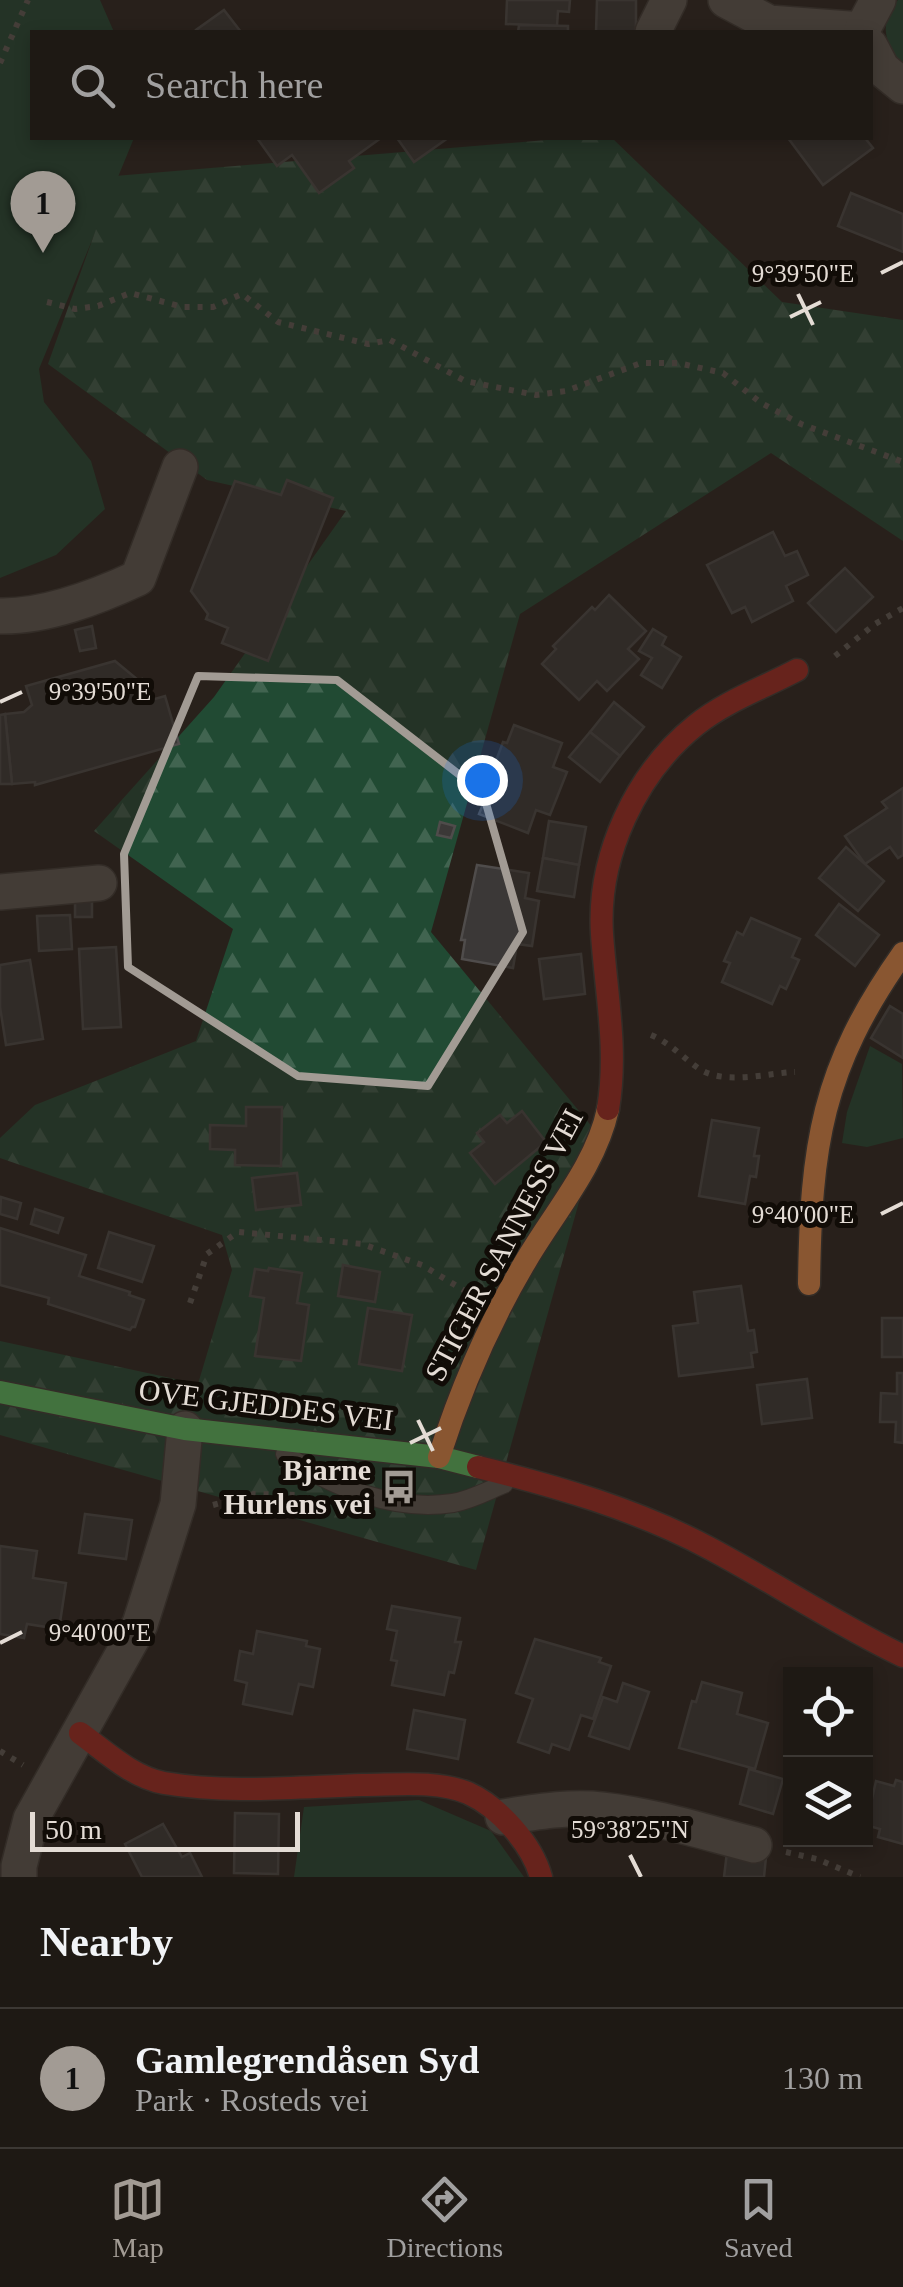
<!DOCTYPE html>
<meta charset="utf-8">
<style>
body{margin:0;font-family:Georgia,serif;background:#26221d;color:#f1f3f6}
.controls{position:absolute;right:30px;bottom:30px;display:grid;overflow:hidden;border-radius:0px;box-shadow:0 5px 15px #0003}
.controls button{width:90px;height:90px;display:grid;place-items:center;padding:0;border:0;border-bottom:2px solid #3c3834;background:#1e1914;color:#f1f3f6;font:50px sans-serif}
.scale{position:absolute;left:30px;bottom:25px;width:270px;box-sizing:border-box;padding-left:10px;border:5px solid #e4dcd5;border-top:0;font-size:28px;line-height:35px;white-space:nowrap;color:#e4dcd5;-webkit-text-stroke:8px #110c07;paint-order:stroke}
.you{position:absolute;left:482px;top:780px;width:35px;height:35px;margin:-25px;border:8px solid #fff;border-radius:50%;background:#1a73e8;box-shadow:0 0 0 15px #1a73e833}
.badge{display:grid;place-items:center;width:65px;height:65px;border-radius:50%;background:#a29b94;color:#111;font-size:32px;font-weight:700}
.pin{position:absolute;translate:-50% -82px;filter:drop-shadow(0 2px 5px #0008)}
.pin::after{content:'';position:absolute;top:52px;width:35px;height:30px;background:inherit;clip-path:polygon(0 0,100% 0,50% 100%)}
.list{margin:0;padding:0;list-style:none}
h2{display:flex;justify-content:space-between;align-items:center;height:130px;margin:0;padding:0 40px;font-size:42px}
h2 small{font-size:32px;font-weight:400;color:#a1a0a0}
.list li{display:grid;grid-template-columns:65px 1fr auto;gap:30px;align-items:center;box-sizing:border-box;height:140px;padding:0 40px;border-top:2px solid #3c3834}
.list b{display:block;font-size:38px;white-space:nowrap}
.list p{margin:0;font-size:32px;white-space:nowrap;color:#a1a0a0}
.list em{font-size:32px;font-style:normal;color:#a1a0a0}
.icon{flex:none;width:55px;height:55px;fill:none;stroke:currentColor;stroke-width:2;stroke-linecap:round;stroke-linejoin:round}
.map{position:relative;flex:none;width:903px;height:1877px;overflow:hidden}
.search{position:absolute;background:#1e1914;box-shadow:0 5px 15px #0003;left:30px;right:30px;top:30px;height:110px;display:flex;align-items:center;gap:25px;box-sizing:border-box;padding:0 35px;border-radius:0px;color:#a1a0a0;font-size:38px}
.sheet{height:270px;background:#1e1914}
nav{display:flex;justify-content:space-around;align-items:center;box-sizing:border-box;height:140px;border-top:2px solid #3c3834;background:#1e1914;font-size:28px;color:#a1a0a0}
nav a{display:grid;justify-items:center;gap:5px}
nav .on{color:#a29b94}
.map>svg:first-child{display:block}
.green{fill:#214a33}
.forest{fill:url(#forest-firs)}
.building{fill:#3b3837;stroke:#4f4c4b;stroke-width:2.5}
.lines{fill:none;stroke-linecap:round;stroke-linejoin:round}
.lane-casing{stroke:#413b36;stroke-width:20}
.street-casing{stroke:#413b36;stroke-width:38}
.fast-casing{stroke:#413b36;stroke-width:25}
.slow-casing{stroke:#413b36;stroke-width:25}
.jam-casing{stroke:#413b36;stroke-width:25}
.path{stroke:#67615c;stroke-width:6;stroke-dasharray:5 8;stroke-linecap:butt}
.lane{stroke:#645d57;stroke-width:18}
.street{stroke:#645d57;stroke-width:35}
.fast{stroke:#63d668;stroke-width:22}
.slow{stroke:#ff974d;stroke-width:22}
.jam{stroke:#b3261e;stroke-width:22}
.marked{fill:none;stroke:#a29b94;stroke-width:8;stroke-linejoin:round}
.ticks{fill:none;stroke:#e4dcd5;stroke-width:4}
.labels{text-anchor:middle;stroke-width:10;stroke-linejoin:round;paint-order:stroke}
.street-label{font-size:30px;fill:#e4dcd5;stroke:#110c07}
.poi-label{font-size:30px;font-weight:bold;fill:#e4dcd5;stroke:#110c07;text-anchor:end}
.ticks-label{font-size:25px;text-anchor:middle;fill:#e4dcd5;stroke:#110c07;stroke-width:10;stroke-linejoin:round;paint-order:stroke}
</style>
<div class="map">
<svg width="903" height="1877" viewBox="0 0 903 1877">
<defs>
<pattern id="forest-firs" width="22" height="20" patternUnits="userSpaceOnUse" patternTransform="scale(2.5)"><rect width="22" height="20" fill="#214a33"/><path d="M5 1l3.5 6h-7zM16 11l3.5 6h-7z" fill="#416450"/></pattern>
</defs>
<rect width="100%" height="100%" fill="#28211b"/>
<g class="green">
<polygon points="0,0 100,0 114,32 32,32 32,138 134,138 39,369 44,402 91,461 105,509 56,555 0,578"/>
<path d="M898,0H903V68C886,48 877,22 898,0Z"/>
<polygon points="870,1046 902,1064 903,1138 867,1147 842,1143 847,1112"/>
<polygon points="419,1800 491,1831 524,1877 294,1877 304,1807"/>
</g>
<polygon class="forest" points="570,138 612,138 782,302 903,320 903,541 771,453 520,614 431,932 598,1134 476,1570 0,1435 0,1341 198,1384 232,1270 222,1235 0,1158 0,1138 35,1105 196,1041 233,929 94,831 214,697 346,511 207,480 48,364 115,176"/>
<g class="building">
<polygon points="507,0 570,0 569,12 558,11 557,26 506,24"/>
<polygon points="597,0 636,0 636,32 596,32"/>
<polygon points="224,10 241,32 197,32 196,30"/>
<polygon points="519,25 568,26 568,32 518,32"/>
<polygon points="257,138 381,138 349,161 354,168 319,193 292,155 277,166"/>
<polygon points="397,138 448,138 414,162"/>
<polygon points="788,138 865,138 873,148 823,185"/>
<polygon points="851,193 903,214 903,252 838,226"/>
<polygon points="287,480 333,498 268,661 222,643 228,628 206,619 208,614 191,591 235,481 281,495"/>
<polygon points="773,532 785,556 797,551 808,575 786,586 793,601 752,622 745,607 732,613 707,565"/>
<polygon points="845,568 873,597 836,632 808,603"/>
<polygon points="609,595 646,631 628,649 639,659 607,691 597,681 579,700 542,664 556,649 553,646 592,607 595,610"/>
<polygon points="92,626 96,648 80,651 75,630"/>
<polygon points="653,629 666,637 662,645 681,657 662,688 641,675 652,658 639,651"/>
<polygon points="115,661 138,680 142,679 148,701 165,696 179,744 35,785 35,782 12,784 5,714 24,712 32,705 26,686"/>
<polygon points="614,702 644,727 620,756 590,732"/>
<polygon points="5,714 12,784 0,784 0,715"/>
<polygon points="514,725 562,743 553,767 567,772 550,815 536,810 528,833 479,814 486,797 483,796 503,742 507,743"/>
<polygon points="590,732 620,756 600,782 569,757"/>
<polygon points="903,788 903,855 898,858 890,847 865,864 845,836 887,808 882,802"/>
<polygon points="549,821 586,827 579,865 543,858"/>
<polygon points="440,822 455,826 451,838 437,835"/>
<polygon points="846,847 884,881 858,911 819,878"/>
<polygon points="543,858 579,865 574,897 537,891"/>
<polygon points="477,865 529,873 525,898 539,901 532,946 517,944 513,968 462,959 465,940 461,940"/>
<polygon points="92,896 92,917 75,917 75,897"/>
<polygon points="839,904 879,935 855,966 816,935"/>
<polygon points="70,915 72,949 39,951 37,916"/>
<polygon points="751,918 800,939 792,957 799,960 786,989 780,986 772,1004 722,982 730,963 724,961 737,932 743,935"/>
<polygon points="116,947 121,1027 83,1029 79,949"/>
<polygon points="581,954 585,994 544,999 539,959"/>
<polygon points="30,960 43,1039 6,1045 0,1007 0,965"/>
<polygon points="890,1006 903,1014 903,1058 871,1038"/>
<polygon points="246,1107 282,1107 281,1166 235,1165 235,1150 210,1149 210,1125 246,1126"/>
<polygon points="522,1111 546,1142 495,1184 470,1153 484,1142 477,1133 500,1115 507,1123"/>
<polygon points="712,1120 759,1128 754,1156 759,1156 756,1177 750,1176 745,1204 699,1196"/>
<polygon points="297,1173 301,1205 256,1210 252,1178"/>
<polygon points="1,1197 21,1203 17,1219 0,1214"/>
<polygon points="35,1209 63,1218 58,1233 31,1224"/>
<polygon points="0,1228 86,1255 79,1276 130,1292 129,1295 144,1300 135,1327 132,1327 130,1330 48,1304 49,1298 0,1285"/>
<polygon points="109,1232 154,1246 142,1282 98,1268"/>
<polygon points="343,1265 380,1272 375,1302 338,1296"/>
<polygon points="269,1268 302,1273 297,1303 309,1305 301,1361 255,1356 264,1298 250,1296 255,1269 268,1271"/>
<polygon points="741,1286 748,1331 754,1330 757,1352 751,1353 753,1367 679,1376 673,1326 698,1323 694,1292"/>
<polygon points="368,1308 412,1315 402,1371 359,1364"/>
<rect x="882" y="1318" width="21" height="39"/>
<polygon points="897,1373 903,1373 903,1443 895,1442 896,1422 880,1422 881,1393 897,1394"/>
<polygon points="807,1379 812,1418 762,1424 757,1385"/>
<polygon points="85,1514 132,1520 126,1559 79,1553"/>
<polygon points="0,1546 37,1551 33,1578 66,1583 59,1629 27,1624 24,1638 0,1634"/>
<polygon points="392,1606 460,1618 455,1642 461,1642 454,1673 449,1672 444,1695 392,1685 397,1661 391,1660 397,1631 387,1629"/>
<polygon points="257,1631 307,1641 306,1646 320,1649 313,1687 299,1684 292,1714 243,1704 247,1683 235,1680 240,1651 253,1654"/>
<polygon points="535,1639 601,1658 599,1662 611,1666 593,1719 581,1715 569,1750 552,1744 549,1753 518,1742 533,1699 516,1693"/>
<polygon points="702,1682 742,1693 737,1714 768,1723 755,1769 679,1748 692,1701 696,1702"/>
<polygon points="623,1683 649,1692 629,1749 589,1736 603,1697 617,1702"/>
<polygon points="414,1710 465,1720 458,1759 407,1749"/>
<polygon points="749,1769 783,1779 773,1814 740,1804"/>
<polygon points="896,1780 903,1782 903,1844 878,1837 880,1829 866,1825 876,1781 894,1786"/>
<polygon points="235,1813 279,1814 278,1874 234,1873"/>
<polygon points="163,1824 182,1857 190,1853 202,1877 142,1877 125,1844"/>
<polygon points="727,1852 766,1857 764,1877 724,1877"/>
</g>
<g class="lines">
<g class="lane-casing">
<path id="lane" d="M285,1454C330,1487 395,1512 453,1503C471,1500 487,1491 504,1484"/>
</g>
<g class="street-casing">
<g id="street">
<polyline points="726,0 769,23 862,30"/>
<polyline points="862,30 878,0"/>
<polyline points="653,32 669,0"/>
<polyline points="870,46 882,69 903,86"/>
<path d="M0,616C46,617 97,597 138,578L180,467"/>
<polyline points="0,892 99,883"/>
<path d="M503,1817C536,1812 570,1806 603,1810C655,1816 704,1832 754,1845"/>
<polyline points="19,1877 19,1866 31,1819 140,1624 178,1504 185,1429"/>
</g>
</g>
<g class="fast-casing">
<polyline id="fast" points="0,1392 185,1429 439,1457 478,1467"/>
</g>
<g class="slow-casing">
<g id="slow">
<path d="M809,1284C811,1145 821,1069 903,953"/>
<path d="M439,1457C461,1388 490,1321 527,1259C556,1210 596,1165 608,1109"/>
</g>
</g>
<g class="jam-casing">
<g id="jam">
<path d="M608,1109C618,1050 606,993 602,934C597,856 636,773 696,725C726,701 763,688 797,670"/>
<path d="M478,1467C556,1486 638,1510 709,1548C775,1583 836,1624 903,1656"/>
<path d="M80,1733C106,1752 132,1777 164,1783C229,1794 297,1787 362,1785C396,1785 436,1780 468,1793C499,1807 532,1844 541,1877"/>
</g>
</g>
<g class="path">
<polyline points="0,63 28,0"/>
<polyline points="47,302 75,309 98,306 130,293 183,307 213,307 242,294 278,322 368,344 390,340 465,381 536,395 566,391 641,363 678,363 723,373 761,403 801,424 903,462"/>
<polyline points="835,656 875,624 903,608"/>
<path d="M651,1035C670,1043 681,1056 698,1068C723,1086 767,1073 795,1072"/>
<polyline points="190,1303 207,1254 238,1232 362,1244 422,1265 465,1291"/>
<polyline points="213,1505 254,1494 299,1495"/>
<polyline points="0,1751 23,1765"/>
<polyline points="786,1852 817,1859 860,1877"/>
</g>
<use href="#lane" class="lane"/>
<use href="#street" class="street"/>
<use href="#fast" class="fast"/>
<use href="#slow" class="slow"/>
<use href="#jam" class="jam"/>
</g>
<path d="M0 0H903V1877H0ZM198,676L337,680L483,793L523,932L428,1086L298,1076L128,967L124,854Z" fill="#28211b" fill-opacity=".55" fill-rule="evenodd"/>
<path class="marked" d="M198,676L337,680L483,793L523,932L428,1086L298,1076L128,967L124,854Z"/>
<path class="ticks" d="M881,273L903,262M798,294L813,325M790,317L821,302M0,702L22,692M881,1214L903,1203M418,1420L433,1451M410,1443L441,1428M0,1643L22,1632M630,1855L641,1877"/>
<defs>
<g id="bus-bare" transform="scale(2.7)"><path d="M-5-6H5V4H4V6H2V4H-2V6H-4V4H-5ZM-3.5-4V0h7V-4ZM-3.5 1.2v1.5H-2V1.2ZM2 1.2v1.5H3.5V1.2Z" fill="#a29b94" stroke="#110c07" stroke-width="2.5" paint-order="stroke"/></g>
</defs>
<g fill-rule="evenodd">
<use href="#bus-bare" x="399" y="1487"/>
</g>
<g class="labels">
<g class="street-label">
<text transform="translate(504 1245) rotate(-62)" y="10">STIGER SANNESS VEI</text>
<text transform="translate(266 1405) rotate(7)" y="10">OVE GJEDDES VEI</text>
</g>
<g class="poi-label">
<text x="371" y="1480">Bjarne<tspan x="371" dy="34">Hurlens vei</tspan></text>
</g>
</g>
<g class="ticks-label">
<text x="803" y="282">9°39'50"E</text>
<text x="100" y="700">9°39'50"E</text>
<text x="803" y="1223">9°40'00"E</text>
<text x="100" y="1641">9°40'00"E</text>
<text x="630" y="1838">59°38'25"N</text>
</g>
</svg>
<div class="controls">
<button><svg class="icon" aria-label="locate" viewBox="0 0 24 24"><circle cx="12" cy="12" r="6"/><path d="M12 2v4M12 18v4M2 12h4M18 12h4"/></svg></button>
<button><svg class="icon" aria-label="layers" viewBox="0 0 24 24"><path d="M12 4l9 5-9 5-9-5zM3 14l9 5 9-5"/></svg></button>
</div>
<div class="scale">50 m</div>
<div class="you"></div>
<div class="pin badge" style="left:43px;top:253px">1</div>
<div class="search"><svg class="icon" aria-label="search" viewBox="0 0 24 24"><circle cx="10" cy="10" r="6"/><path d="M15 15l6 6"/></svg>Search here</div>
</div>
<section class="sheet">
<h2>Nearby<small></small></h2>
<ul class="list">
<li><span class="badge">1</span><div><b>Gamlegrendåsen Syd</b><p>Park · Rosteds vei</p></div><em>130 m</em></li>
</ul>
</section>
<nav>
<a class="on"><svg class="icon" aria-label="map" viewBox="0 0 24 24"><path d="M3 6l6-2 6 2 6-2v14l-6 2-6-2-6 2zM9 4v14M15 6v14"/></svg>Map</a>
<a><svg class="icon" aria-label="directions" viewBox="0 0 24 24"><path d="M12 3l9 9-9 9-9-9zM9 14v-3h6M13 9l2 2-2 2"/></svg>Directions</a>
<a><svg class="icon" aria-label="saved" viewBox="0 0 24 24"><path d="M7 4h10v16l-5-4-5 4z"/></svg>Saved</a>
</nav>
